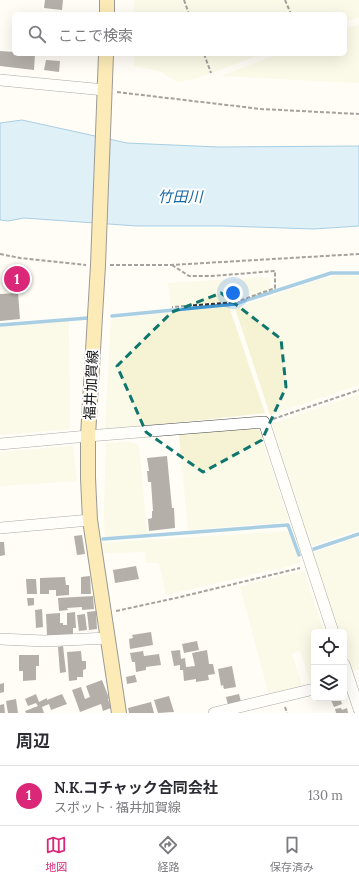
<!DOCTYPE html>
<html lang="ja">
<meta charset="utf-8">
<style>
body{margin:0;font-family:Lora,"Noto Sans JP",serif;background:#f2f2f3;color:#2b2b33}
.controls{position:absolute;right:12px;bottom:12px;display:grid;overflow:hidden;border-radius:6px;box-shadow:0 4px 16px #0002}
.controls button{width:36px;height:36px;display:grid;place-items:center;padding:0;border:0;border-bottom:1px solid #e1e1e2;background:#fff;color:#2b2b33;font:20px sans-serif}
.you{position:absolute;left:233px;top:293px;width:14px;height:14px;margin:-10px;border:3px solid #fff;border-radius:50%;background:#1a73e8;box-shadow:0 0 0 6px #1a73e833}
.badge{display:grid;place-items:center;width:26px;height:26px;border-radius:50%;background:#db2777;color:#fff;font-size:13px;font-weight:700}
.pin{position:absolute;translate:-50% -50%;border:2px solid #fff;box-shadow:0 1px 4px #0006}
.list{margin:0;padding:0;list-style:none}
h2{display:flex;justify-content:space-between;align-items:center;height:52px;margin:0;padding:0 16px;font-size:17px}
h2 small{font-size:13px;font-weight:400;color:#7c7c81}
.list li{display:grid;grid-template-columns:26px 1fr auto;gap:12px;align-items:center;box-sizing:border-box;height:60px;padding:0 16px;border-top:1px solid #e1e1e2}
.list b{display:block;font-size:15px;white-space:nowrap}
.list p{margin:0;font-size:13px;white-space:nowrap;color:#7c7c81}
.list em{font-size:13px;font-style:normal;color:#7c7c81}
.icon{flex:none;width:22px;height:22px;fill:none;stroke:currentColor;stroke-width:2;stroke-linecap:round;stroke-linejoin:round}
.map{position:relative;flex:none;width:359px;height:713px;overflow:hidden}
.search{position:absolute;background:#fff;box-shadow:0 4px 16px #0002;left:12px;right:12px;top:12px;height:44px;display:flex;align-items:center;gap:10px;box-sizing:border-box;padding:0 14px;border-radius:6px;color:#7c7c81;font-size:15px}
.sheet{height:112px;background:#fff}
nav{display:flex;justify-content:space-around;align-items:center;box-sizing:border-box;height:56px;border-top:1px solid #e1e1e2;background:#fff;font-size:11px;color:#7c7c81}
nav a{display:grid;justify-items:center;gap:2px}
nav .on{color:#db2777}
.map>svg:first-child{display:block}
.farmland{fill:#f6f3d4}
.water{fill:#b9e0f7;stroke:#3f96cf}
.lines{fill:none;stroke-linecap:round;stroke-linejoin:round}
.stream{stroke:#3f96cf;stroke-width:3.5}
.building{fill:#5a524d}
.minor-casing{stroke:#444;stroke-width:12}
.major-casing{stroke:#222;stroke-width:16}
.path{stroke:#333;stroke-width:2;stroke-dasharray:4 2;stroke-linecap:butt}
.minor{stroke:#fff;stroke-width:11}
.major{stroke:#f9d66b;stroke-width:14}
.marked{fill:none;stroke:#0f766e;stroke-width:3;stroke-dasharray:8 5;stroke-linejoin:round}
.labels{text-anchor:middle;stroke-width:4;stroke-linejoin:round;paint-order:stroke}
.street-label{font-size:14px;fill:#111;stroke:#fff}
.water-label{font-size:15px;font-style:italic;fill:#1768a6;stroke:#fff}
</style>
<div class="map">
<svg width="359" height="713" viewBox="0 0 359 713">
<rect width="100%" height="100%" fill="#fffdf5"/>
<g class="farmland">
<polygon points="134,0 359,0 359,17 345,22 345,14 134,14"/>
<polygon points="359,24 359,83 221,76 278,54 345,54 345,29"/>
<polygon points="134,54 261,54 198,78 178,82 159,71 134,66"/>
<polygon points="338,275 359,276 359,385 270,415 235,308 283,292 312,282"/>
<polygon points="269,277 270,288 235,301 171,306 168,283"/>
<polygon points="229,306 265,413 174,423 105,429 111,319"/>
<polygon points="69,321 70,429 0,435 0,326"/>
<polygon points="359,394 359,530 311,546 271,424"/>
<polygon points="250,427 260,431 289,522 188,530 179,435"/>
<polygon points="132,442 139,445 147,534 105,537 104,511 106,443"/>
<polygon points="73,446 77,481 0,486 0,452"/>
<polygon points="288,531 301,563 166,595 159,563 146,563 145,552 103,553 102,543"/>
<polygon points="359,537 359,669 352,672 344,648 344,632 339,632 313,553"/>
<polygon points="304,571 324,632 314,632 314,684 311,685 300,650 292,654 302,686 269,695 240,587 271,578"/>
</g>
<polygon class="water" points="22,120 127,143 218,147 359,146 359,226 314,229 224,226 137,226 24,218 8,221 0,220 0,123"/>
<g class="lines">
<g class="stream">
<polyline points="112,316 235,304 331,273 359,273"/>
<polyline points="0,325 88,318"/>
<polyline points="103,539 288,525 299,555"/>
<polyline points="314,549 359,534"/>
</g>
</g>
<g class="building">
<polygon points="45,0 63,0 62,10 44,8"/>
<polygon points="0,51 14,52 14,54 35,54 34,70 0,66"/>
<polygon points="46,60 60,61 59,72 44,70"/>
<polygon points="11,268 21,268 22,290 12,290"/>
<polygon points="18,293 20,319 0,321 0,294"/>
<polygon points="167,456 172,508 174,508 175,528 149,531 148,519 152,518 152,511 153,511 151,482 148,482 147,471 149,471 147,458"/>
<polygon points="82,535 85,554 77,555 74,536"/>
<polygon points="0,542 4,542 5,555 0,556"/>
<polygon points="136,566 139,579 115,583 113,570"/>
<polygon points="90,576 91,594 81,594 81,577"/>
<polygon points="65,577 66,585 69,585 69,595 56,596 56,590 49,590 49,594 40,594 40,578"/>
<polygon points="26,579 36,579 37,594 27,594"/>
<polygon points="93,596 94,609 82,610 82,607 67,608 68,610 59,611 58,598"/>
<polygon points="27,598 34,598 34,605 28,606"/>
<polygon points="42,609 43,627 36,628 35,610"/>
<polygon points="96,611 97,629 89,630 87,612"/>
<polygon points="75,612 76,628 73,628 73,635 47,636 46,614 60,613 60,623 63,623 63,625 67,625 67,613"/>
<polygon points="85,614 87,630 79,631 77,615"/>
<polygon points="151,632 153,645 130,649 129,639 133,638 132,635"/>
<polygon points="197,641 199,650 184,653 182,644"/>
<polygon points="63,646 66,672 60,673 58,647"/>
<polygon points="180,650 181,659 185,658 186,667 195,666 192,653 207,650 209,664 213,664 215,674 208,675 209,680 196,682 196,679 184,681 183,670 180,670 180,665 174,666 171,651"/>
<polygon points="81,651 82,661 86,661 86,669 83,670 83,677 77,677 77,680 69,681 67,652"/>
<polygon points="143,651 144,656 159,654 161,665 146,667 146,670 136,672 135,662 132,662 130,653"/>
<polygon points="19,655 39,655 39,666 36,666 36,680 23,681 23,671 19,671"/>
<polygon points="232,666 236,687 224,689 223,685 221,686 218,669"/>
<polygon points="135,675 137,682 127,684 126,677"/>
<polygon points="102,680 109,698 108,699 111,708 103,711 101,704 80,712 72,690 81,687 85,699 90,697 86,686"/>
<polygon points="4,683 4,692 0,693 0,684"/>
<polygon points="36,694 39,702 47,698 47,700 62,694 67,704 51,710 49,704 42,707 44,713 26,713 25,711 38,706 36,703 28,706 25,699"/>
<polygon points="239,694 241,702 228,705 226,697"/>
<polygon points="169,696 174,712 158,713 154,700"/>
<polygon points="330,698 340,698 342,704 334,707"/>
<polygon points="16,699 18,713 8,713 6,701"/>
<polygon points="151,702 154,713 129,713 128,708"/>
<polygon points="4,704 5,713 0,713 0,705"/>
<polygon points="341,708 342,710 347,708 348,713 336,713 335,709"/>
</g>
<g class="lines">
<g class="minor-casing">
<g id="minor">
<polyline points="0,80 105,90"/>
<polyline points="0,444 88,436 264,422 333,632"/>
<polyline points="0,528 90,520"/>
<polyline points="0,639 44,641 108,638"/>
<polyline points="344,664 359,709"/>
<polyline points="214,713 314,689"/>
</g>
</g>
<g class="major-casing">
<g id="major">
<polyline points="107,0 107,14"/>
<polyline points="106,54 98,265 88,436 88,478 90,520 119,713"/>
</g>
</g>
<g class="path">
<polyline points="184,0 189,14"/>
<polyline points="285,0 291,14"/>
<polyline points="204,54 211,73"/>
<polyline points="117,92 142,95 261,109 359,114"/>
<polyline points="0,254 20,258 86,265"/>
<polyline points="110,265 171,265 359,254"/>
<polyline points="172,265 189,276 212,276 275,271 275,288 236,302 172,307"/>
<polyline points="273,419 359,390"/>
<polyline points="116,611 176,598 300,568"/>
<polyline points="285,707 287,713"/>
</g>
<use href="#minor" class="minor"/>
<use href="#major" class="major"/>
</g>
<path d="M0 0H359V713H0ZM221,293L281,339L286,387L262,440L203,472L146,432L117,366L172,312Z" fill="#fffdf5" fill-opacity=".55" fill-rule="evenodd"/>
<path class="marked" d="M221,293L281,339L286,387L262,440L203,472L146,432L117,366L172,312Z"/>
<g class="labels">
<g class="street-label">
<text transform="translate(91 385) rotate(-87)" y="5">福井加賀線</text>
</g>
<g class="water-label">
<text x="180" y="202">竹田川</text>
</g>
</g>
</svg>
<div class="controls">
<button><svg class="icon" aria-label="locate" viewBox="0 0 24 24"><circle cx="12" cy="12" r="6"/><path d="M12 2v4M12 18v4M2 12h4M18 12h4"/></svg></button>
<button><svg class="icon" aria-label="layers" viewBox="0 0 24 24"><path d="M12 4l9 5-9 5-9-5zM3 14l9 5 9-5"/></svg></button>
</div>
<div class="you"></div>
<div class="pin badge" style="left:17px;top:279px">1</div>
<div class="search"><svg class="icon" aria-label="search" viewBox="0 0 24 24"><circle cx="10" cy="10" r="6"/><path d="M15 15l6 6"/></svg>ここで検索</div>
</div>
<section class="sheet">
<h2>周辺<small></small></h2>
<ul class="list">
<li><span class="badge">1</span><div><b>N.K.コチャック合同会社</b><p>スポット · 福井加賀線</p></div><em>130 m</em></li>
</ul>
</section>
<nav>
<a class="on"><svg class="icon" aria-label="map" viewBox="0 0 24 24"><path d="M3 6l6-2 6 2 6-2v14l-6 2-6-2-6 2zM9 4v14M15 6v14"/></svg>地図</a>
<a><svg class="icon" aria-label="directions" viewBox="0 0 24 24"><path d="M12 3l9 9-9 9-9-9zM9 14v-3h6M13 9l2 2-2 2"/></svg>経路</a>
<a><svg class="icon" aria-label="saved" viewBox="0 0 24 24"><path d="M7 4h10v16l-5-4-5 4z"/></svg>保存済み</a>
</nav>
